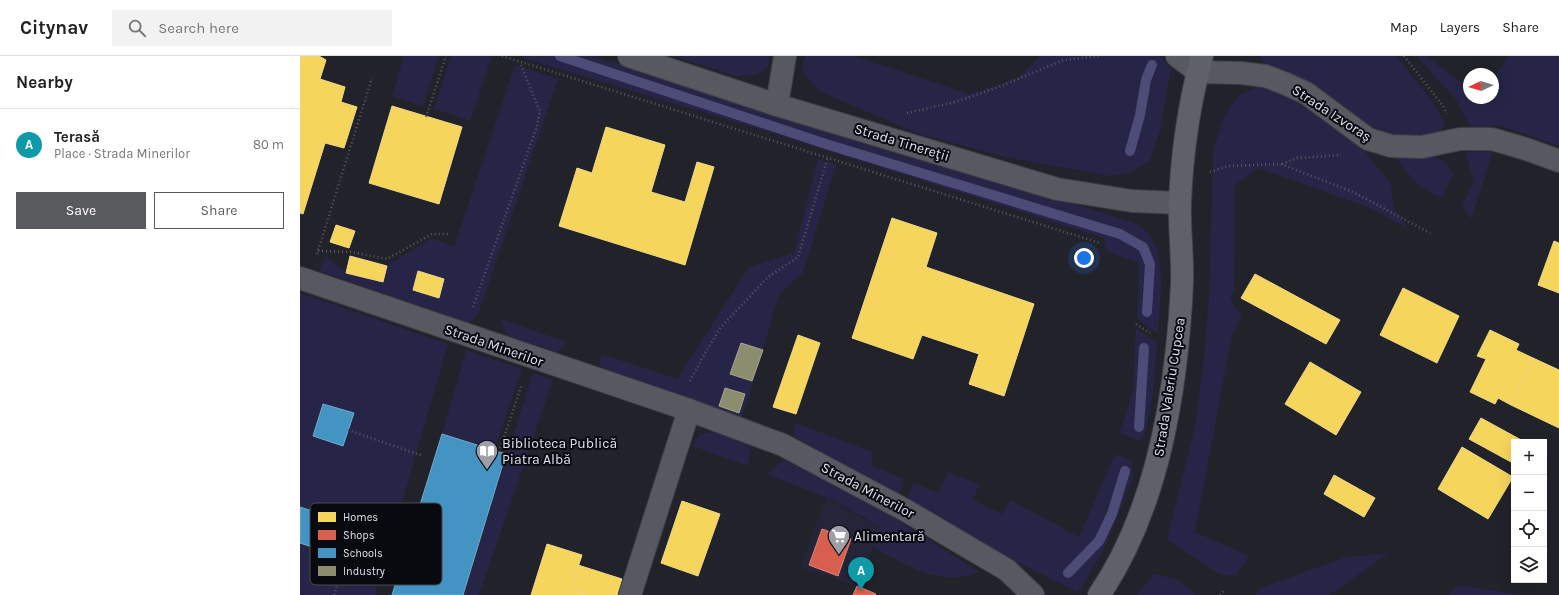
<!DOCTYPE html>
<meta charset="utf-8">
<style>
body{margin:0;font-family:Karla,sans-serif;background:#f2f2f2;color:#222}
.controls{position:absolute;right:12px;bottom:12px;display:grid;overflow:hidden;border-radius:0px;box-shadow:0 4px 16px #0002}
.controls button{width:36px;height:36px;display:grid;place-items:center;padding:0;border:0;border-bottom:1px solid #e0e0e0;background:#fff;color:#222;font:20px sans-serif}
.compass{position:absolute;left:1163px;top:12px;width:36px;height:36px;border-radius:50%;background:#fff;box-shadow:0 4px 16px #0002;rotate:266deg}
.you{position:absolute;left:784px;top:202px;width:14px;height:14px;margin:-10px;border:3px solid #fff;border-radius:50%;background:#1a73e8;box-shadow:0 0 0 6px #1a73e833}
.badge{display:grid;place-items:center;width:26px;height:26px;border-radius:50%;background:#595a5e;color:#fff;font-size:13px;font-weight:700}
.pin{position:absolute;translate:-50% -33px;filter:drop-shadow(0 1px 2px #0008)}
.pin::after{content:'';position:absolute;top:21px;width:14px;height:12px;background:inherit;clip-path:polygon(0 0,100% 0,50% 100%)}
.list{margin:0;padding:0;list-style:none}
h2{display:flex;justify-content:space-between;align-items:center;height:52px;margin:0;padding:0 16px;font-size:17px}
h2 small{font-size:13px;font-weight:400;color:#767676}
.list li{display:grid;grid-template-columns:26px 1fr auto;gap:12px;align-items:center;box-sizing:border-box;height:72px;padding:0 16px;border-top:1px solid #e0e0e0}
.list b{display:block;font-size:15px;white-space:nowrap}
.list p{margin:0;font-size:13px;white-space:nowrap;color:#767676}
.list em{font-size:13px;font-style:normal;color:#767676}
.actions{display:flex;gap:8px;padding:12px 16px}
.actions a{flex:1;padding:9px 0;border:1px solid #595a5e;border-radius:0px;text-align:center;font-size:14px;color:#595a5e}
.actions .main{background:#595a5e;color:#fff}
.icon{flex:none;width:22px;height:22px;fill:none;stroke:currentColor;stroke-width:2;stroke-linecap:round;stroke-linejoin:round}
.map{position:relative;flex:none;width:1259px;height:539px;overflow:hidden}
header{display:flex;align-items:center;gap:24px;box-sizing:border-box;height:56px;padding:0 20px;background:#fff;border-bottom:1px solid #e0e0e0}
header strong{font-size:19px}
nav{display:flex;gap:22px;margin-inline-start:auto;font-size:14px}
.search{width:280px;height:36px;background:#f2f2f2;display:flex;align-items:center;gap:10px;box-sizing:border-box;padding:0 14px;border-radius:0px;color:#767676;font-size:15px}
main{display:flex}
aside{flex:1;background:#fff}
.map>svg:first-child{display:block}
.built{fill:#252439}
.green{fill:#272547}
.homes{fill:#f6d55c;stroke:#efd887}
.shops{fill:#d6604d;stroke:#d9867c}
.schools{fill:#4393c3;stroke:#72aacf}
.industry{fill:#8c8c6e;stroke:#a5a594}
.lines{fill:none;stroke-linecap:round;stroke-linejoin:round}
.stream{stroke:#4d4c79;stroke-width:10}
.minor-casing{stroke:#3e3e45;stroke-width:24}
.major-casing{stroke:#3e3e45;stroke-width:24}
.path{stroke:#59595f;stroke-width:2.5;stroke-dasharray:1 3;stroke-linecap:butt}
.minor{stroke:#585860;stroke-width:22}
.major{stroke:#60606b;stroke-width:22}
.labels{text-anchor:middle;stroke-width:4;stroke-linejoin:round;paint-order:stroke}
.street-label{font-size:14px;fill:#dfe0eb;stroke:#090910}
.poi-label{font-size:14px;fill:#dfe0eb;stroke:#090910;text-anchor:start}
.key{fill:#090910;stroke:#494a52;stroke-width:1}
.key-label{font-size:11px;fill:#dfe0eb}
</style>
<header>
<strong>Citynav</strong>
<div class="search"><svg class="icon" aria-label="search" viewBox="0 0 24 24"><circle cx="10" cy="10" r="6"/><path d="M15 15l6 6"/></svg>Search here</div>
<nav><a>Map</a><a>Layers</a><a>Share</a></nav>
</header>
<main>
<aside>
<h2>Nearby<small></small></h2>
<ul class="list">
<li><span class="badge" style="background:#0f9aa8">A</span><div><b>Terasă</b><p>Place · Strada Minerilor</p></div><em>80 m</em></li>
</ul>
<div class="actions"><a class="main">Save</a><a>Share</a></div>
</aside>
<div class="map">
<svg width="1259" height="539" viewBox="0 0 1259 539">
<rect width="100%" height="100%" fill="#22222a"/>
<polygon class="built" points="526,442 581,472 557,530 500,512"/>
<g class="green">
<polygon points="104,0 139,0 123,50 92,40"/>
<polygon points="151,0 186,0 191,2 170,65 134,53"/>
<path d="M224,0H293L693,121L834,167C839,170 846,174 849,178C868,203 859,248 858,278L837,263L839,207L806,195L804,182L469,76L223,2Z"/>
<polygon points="372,0 470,0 468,11 455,19 436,20"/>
<polygon points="505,0 554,0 669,38 718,22 740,0 860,0 871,13 860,74 850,104 831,116 810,120 705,101 617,77 521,36 506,20 502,10"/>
<polygon points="960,0 1096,0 1133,46 1145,68 1139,78 1097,84 1061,66 1022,38 964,7"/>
<polygon points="1116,0 1126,0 1169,32 1169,42 1193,42 1193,23 1209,0 1259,0 1259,90 1200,69 1172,73 1155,42"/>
<polygon points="215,9 258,23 179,256 169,267 19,215 26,200 46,217 83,226 87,210 132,182 154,191"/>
<polygon points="960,29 982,36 1059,88 1091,128 1094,152 1107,172 1075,154 959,112 935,129 934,235 930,240 936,254 942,258 932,279 895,476 949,500 936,519 921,519 867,484 894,376 903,312 909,242 913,94 924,61 938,40"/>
<polygon points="1183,94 1193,95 1171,163 1162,150 1174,126 1165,97"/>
<path d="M1094,99L1134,101L1145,106L1153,118L1143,141C1122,138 1106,115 1094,99Z"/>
<polygon points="518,103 536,108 503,217 479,238 447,348 441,362 299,311 301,298 377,323 449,211 494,197"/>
<polygon points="0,237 148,288 75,538 78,539 0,539"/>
<polygon points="201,263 267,286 257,296 206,279"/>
<path d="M836,272L857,287C855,319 853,356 841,386L820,377L833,334Z"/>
<polygon points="166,294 222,313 194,394 142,378"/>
<polygon points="233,317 253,324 179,539 163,539"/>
<polygon points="494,366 572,396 572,410 604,423 599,440 493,380"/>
<polygon points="412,376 428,379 451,391 448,410 393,390 399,379"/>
<polygon points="815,398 832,405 833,422 817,461 803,495 778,536 719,507 607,444 613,427 639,437 648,416 679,428 673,444 702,458 711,444 779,481"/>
<path d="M485,403L580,453L679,516C643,533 605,508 573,491L581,471L534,445L467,418Z"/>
<polygon points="1089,497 1030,539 956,539 958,533 1046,501"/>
<polygon points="854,518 879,524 896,539 837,539"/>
<polygon points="1158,529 1221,539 1150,539"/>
</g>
<g class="homes">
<polygon points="0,0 19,0 26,4 20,23 45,31 41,46 57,51 44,92 25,87 3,158 0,157"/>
<polygon points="92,50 162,71 139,148 69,127"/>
<polygon points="306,71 365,89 351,136 385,146 397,106 414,111 385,209 259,170 277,112 292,117"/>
<polygon points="592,162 637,177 626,211 734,248 704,340 669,328 679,298 622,279 613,303 552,282"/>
<polygon points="36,169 55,175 49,192 30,186"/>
<polygon points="1254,185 1259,187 1259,237 1238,229"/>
<polygon points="50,200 87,210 83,226 46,217"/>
<polygon points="118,215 144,223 139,242 113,234"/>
<polygon points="955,218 1040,264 1026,288 941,242"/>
<polygon points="1103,232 1159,260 1137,307 1080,279"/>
<polygon points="1190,274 1219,288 1216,294 1233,302 1211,349 1198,342 1195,348 1170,336 1186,303 1177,300"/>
<polygon points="498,279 520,287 496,358 473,351"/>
<polygon points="1233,302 1259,314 1259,372 1211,349"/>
<polygon points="1010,306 1061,336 1036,379 985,348"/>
<polygon points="1181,362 1223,385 1214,386 1214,401 1211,406 1169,383"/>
<polygon points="1162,391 1213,421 1188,463 1138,433"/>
<polygon points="1034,419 1075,442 1064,461 1024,438"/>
<polygon points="382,445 420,458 398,520 361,507"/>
<polygon points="247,488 282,499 271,533 290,539 231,539"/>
<polygon points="278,509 322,523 317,539 290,539 271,533"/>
</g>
<g class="shops">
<polygon points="522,473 551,483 538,520 509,509"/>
<polygon points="557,530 576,538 575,539 553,539"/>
</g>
<g class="schools">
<polygon points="23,348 54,357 43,390 13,380"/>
<polygon points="142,378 206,398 163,539 92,539"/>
<polygon points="0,451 22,458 12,491 0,487"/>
</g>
<g class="industry">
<polygon points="441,287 463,294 452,325 430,318"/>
<polygon points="425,332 445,338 439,357 419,350"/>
</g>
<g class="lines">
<g class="stream">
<polyline points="260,0 526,88 820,178 843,191 850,208 847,256"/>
<polyline points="830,95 840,59 846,24 852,9"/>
<polyline points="839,371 844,292"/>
<polyline points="768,517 799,485 812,458 825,415"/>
</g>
<g class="minor-casing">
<g id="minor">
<polyline points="329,0 477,49 757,133 832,145 880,147"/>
<polyline points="877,0 898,16 941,17 965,20 984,27 1006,37 1068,83 1091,90 1122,91 1160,83 1192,83 1226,93 1259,105"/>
<polyline points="477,49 485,0"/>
<polyline points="0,222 389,354 483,389 605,454 707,514 733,539"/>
<polyline points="330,539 389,354"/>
</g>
</g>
<g class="major-casing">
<path id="major" d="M799,539C859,451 877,332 882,228C883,200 879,173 880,146C882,96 889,48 902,0"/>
</g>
<g class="path">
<polyline points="202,0 800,187"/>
<polyline points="1104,0 1143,50 1147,58"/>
<polyline points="607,57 655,46 696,32 764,4 801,0"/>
<polyline points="126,61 146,0"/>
<polyline points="982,108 997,102 1041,99"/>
<polyline points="910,116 929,110 981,108 1053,136 1130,177"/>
<polyline points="18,195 51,196 87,203 132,178 148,178"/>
<polyline points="17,198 72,22"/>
<polyline points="173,251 236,73 240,56 220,6"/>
<polyline points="836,268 850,277"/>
<polyline points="390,325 405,297 421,271 468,221 498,201 528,101"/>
<polyline points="48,374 123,400"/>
<polyline points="199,396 222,328"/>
<polyline points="16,477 92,504"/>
<polyline points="34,539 51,489"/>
<polyline points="920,539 924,535"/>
</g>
<use href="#minor" class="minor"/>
<use href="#major" class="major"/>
</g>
<defs>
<g id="library-pin" transform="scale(1.15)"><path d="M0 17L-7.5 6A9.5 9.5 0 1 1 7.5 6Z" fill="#9d9ea7" stroke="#090910"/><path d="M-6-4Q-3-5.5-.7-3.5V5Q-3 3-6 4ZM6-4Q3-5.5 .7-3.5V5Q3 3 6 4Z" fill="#fff"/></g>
<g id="supermarket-pin" transform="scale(1.15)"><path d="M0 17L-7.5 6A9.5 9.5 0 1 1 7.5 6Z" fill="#9d9ea7" stroke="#090910"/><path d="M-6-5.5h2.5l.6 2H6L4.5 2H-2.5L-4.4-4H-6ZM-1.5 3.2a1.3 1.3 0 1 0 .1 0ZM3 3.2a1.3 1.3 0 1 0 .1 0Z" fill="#fff"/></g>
</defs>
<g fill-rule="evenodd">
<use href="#library-pin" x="187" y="395"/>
<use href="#supermarket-pin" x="539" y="480"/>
</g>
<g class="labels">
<g class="street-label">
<text transform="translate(1032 57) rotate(33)" y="5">Strada Izvoraş</text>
<text transform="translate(602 86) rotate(17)" y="5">Strada Tinereţii</text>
<text transform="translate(194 289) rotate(19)" y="5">Strada Minerilor</text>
<text transform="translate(869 331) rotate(-81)" y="5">Strada Valeriu Cupcea</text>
<text transform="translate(568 434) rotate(28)" y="5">Strada Minerilor</text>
</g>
<g class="poi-label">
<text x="202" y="392">Biblioteca Publică<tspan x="202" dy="16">Piatra Albă</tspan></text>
<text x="554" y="485">Alimentară</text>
</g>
</g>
<rect x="10" y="447" width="132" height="82" rx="6" class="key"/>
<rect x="18" y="456" width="18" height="10" fill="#f6d55c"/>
<rect x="18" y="474" width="18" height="10" fill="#d6604d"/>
<rect x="18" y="492" width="18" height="10" fill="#4393c3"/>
<rect x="18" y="510" width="18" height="10" fill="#8c8c6e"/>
<g class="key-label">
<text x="43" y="465">Homes</text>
<text x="43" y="483">Shops</text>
<text x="43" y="501">Schools</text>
<text x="43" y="519">Industry</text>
</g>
</svg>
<div class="controls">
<button>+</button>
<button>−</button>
<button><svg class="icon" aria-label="locate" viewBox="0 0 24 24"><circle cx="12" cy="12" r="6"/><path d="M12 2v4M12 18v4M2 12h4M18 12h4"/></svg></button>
<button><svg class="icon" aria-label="layers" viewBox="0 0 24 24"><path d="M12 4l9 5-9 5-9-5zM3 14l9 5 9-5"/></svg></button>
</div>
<svg class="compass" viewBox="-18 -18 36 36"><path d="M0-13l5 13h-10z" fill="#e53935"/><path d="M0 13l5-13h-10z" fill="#767676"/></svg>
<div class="you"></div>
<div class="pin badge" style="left:561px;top:534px;background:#0f9aa8">A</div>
</div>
</main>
